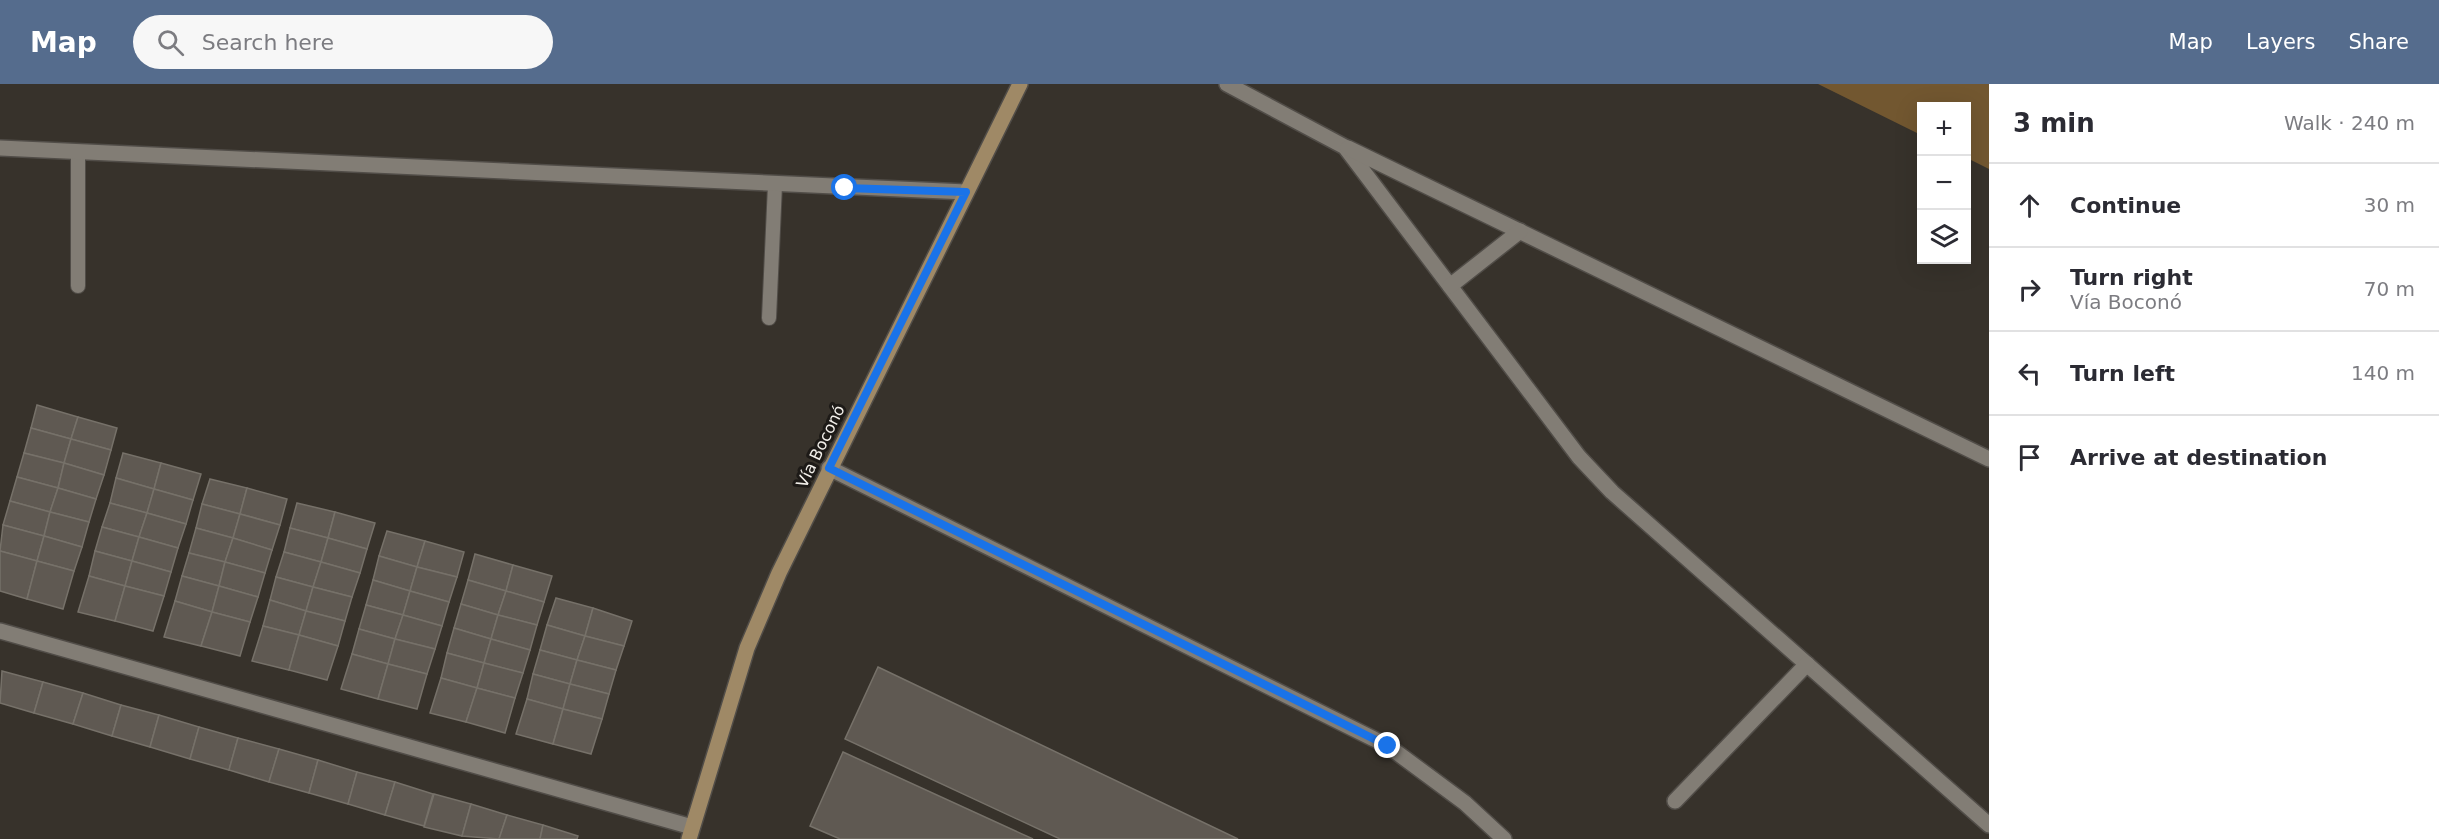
<!DOCTYPE html>
<meta charset="utf-8">
<style>
body{margin:0;font-family:"DejaVu Sans",sans-serif;background:#f7f7f7;color:#2b2b33}
.controls{position:absolute;right:18px;top:18px;display:grid;overflow:hidden;border-radius:0px;box-shadow:0 6px 24px #0002}
.controls button{width:54px;height:54px;display:grid;place-items:center;padding:0;border:0;border-bottom:2px solid #e1e1e2;background:#fff;color:#2b2b33;font:30px sans-serif}
.stop{position:absolute;width:18px;height:18px;margin:-14px;border:4px solid #1a73e8;border-radius:50%;background:#fff}
.stop.end{background:#1a73e8;border-color:#fff;box-shadow:0 2px 6px #0008}
.list{margin:0;padding:0;list-style:none}
h2{display:flex;justify-content:space-between;align-items:center;height:78px;margin:0;padding:0 24px;font-size:26px}
h2 small{font-size:20px;font-weight:400;color:#7c7c81}
.list li{display:grid;grid-template-columns:39px 1fr auto;gap:18px;align-items:center;box-sizing:border-box;height:84px;padding:0 24px;border-top:2px solid #e1e1e2}
.list b{display:block;font-size:22px;white-space:nowrap}
.list p{margin:0;font-size:20px;white-space:nowrap;color:#7c7c81}
.list em{font-size:20px;font-style:normal;color:#7c7c81}
.icon{flex:none;width:33px;height:33px;fill:none;stroke:currentColor;stroke-width:2;stroke-linecap:round;stroke-linejoin:round}
.map{position:relative;flex:none;width:1989px;height:755px;overflow:hidden}
header{display:flex;align-items:center;gap:36px;box-sizing:border-box;height:84px;padding:0 30px;background:#556c8d;color:#fff}
header strong{font-size:28px}
nav{display:flex;gap:33px;margin-inline-start:auto;font-size:21px}
.search{width:420px;height:54px;background:#f7f7f7;display:flex;align-items:center;gap:15px;box-sizing:border-box;padding:0 21px;border-radius:33px;color:#7c7c81;font-size:22px}
main{display:flex}
aside{flex:1;background:#fff}
.map>svg:first-child{display:block}
.green{fill:#725730}
.building{fill:#5f5952;stroke:#767169;stroke-width:1.5}
.lines{fill:none;stroke-linecap:round;stroke-linejoin:round}
.lane-casing{stroke:#514d48;stroke-width:16}
.street-casing{stroke:#514d48;stroke-width:18}
.secondary-casing{stroke:#514d48;stroke-width:18}
.lane{stroke:#827d75;stroke-width:14}
.street{stroke:#827d75;stroke-width:15}
.secondary{stroke:#9f8966;stroke-width:15}
.route{stroke:#1a73e8;stroke-width:8}
.labels{text-anchor:middle;stroke-width:6;stroke-linejoin:round;paint-order:stroke}
.street-label{font-size:16px;fill:#f3f0eb;stroke:#1d1a17}
</style>
<header>
<strong>Map</strong>
<div class="search"><svg class="icon" aria-label="search" viewBox="0 0 24 24"><circle cx="10" cy="10" r="6"/><path d="M15 15l6 6"/></svg>Search here</div>
<nav><a>Map</a><a>Layers</a><a>Share</a></nav>
</header>
<main>
<div class="map">
<svg width="1989" height="755" viewBox="0 0 1989 755">
<rect width="100%" height="100%" fill="#37322b"/>
<polygon class="green" points="1818,0 1989,0 1989,85 1967,74 1966,22 1922,22 1921,51"/>
<g class="building">
<polygon points="37,321 78,333 71,355 31,344"/>
<polygon points="78,333 117,344 111,366 71,355"/>
<polygon points="31,344 71,355 64,379 24,369"/>
<polygon points="71,355 111,366 104,391 64,379"/>
<polygon points="24,369 64,379 58,404 17,393"/>
<polygon points="123,369 161,379 154,405 116,394"/>
<polygon points="64,379 104,391 96,415 58,404"/>
<polygon points="161,379 201,390 193,416 154,405"/>
<polygon points="17,393 58,404 50,428 10,417"/>
<polygon points="116,394 154,405 147,429 110,419"/>
<polygon points="210,395 247,404 240,430 202,420"/>
<polygon points="58,404 96,415 89,438 50,428"/>
<polygon points="247,404 287,415 280,441 240,430"/>
<polygon points="154,405 193,416 186,440 147,429"/>
<polygon points="10,417 50,428 44,452 3,441"/>
<polygon points="110,419 147,429 139,453 102,443"/>
<polygon points="297,419 335,428 328,454 290,444"/>
<polygon points="202,420 240,430 233,454 196,444"/>
<polygon points="50,428 89,438 82,463 44,452"/>
<polygon points="335,428 375,439 367,465 328,454"/>
<polygon points="147,429 186,440 178,464 139,453"/>
<polygon points="240,430 280,441 272,466 233,454"/>
<polygon points="3,441 44,452 37,477 0,467"/>
<polygon points="102,443 139,453 132,477 95,467"/>
<polygon points="196,444 233,454 225,478 189,469"/>
<polygon points="290,444 328,454 321,478 284,468"/>
<polygon points="387,447 425,457 417,483 379,472"/>
<polygon points="44,452 82,463 74,487 37,477"/>
<polygon points="139,453 178,464 171,488 132,477"/>
<polygon points="233,454 272,466 265,489 225,478"/>
<polygon points="328,454 367,465 360,489 321,478"/>
<polygon points="425,457 464,468 457,493 417,483"/>
<polygon points="0,467 37,477 27,515 0,507"/>
<polygon points="95,467 132,477 125,502 89,492"/>
<polygon points="284,468 321,478 313,503 276,493"/>
<polygon points="189,469 225,478 219,502 182,492"/>
<polygon points="475,470 513,481 506,507 468,496"/>
<polygon points="379,472 417,483 410,507 373,496"/>
<polygon points="37,477 74,487 63,525 27,515"/>
<polygon points="132,477 171,488 164,512 125,502"/>
<polygon points="225,478 265,489 258,513 219,502"/>
<polygon points="321,478 360,489 352,513 313,503"/>
<polygon points="513,481 552,492 544,518 506,507"/>
<polygon points="417,483 457,493 449,518 410,507"/>
<polygon points="89,492 125,502 115,537 78,528"/>
<polygon points="182,492 219,502 212,528 175,517"/>
<polygon points="276,493 313,503 306,527 270,516"/>
<polygon points="373,496 410,507 403,531 366,521"/>
<polygon points="468,496 506,507 498,531 461,520"/>
<polygon points="125,502 164,512 153,547 115,537"/>
<polygon points="219,502 258,513 250,538 212,528"/>
<polygon points="313,503 352,513 345,537 306,527"/>
<polygon points="410,507 449,518 442,542 403,531"/>
<polygon points="506,507 544,518 537,541 498,531"/>
<polygon points="556,514 593,524 585,552 547,541"/>
<polygon points="270,516 306,527 299,551 263,542"/>
<polygon points="175,517 212,528 201,562 164,553"/>
<polygon points="461,520 498,531 491,555 454,544"/>
<polygon points="366,521 403,531 395,555 359,545"/>
<polygon points="593,524 632,537 624,562 585,552"/>
<polygon points="306,527 345,537 338,562 299,551"/>
<polygon points="212,528 250,538 240,572 201,562"/>
<polygon points="403,531 442,542 435,565 395,555"/>
<polygon points="498,531 537,541 530,566 491,555"/>
<polygon points="547,541 585,552 577,576 540,566"/>
<polygon points="263,542 299,551 289,586 252,577"/>
<polygon points="454,544 491,555 484,579 447,569"/>
<polygon points="359,545 395,555 388,580 352,570"/>
<polygon points="299,551 338,562 327,596 289,586"/>
<polygon points="585,552 624,562 616,586 577,576"/>
<polygon points="395,555 435,565 427,590 388,580"/>
<polygon points="491,555 530,566 523,589 484,579"/>
<polygon points="540,566 577,576 570,600 533,590"/>
<polygon points="447,569 484,579 477,604 441,594"/>
<polygon points="352,570 388,580 378,615 341,605"/>
<polygon points="577,576 616,586 609,610 570,600"/>
<polygon points="484,579 523,589 515,614 477,604"/>
<polygon points="388,580 427,590 417,625 378,615"/>
<polygon points="878,583 1238,755 1060,755 845,655"/>
<polygon points="2,587 43,598 34,629 0,619"/>
<polygon points="533,590 570,600 563,625 527,615"/>
<polygon points="441,594 477,604 466,638 430,629"/>
<polygon points="43,598 83,609 73,640 34,629"/>
<polygon points="570,600 609,610 602,635 563,625"/>
<polygon points="477,604 515,614 505,649 466,638"/>
<polygon points="83,609 121,621 112,652 73,640"/>
<polygon points="527,615 563,625 553,660 516,650"/>
<polygon points="121,621 159,631 150,663 112,652"/>
<polygon points="563,625 602,635 591,670 553,660"/>
<polygon points="159,631 199,643 190,675 150,663"/>
<polygon points="199,643 238,654 229,686 190,675"/>
<polygon points="238,654 279,665 269,698 229,686"/>
<polygon points="279,665 318,676 309,709 269,698"/>
<polygon points="843,668 1033,755 840,755 810,742"/>
<polygon points="318,676 357,688 348,720 309,709"/>
<polygon points="357,688 395,698 385,731 348,720"/>
<polygon points="395,698 433,710 424,742 385,731"/>
<polygon points="434,710 471,720 462,752 424,743"/>
<polygon points="471,720 507,731 499,755 462,752"/>
<polygon points="507,731 543,741 540,755 499,755"/>
<polygon points="543,741 578,752 577,755 540,755"/>
</g>
<g class="lines">
<g class="lane-casing">
<g id="lane">
<polyline points="78,70 78,202"/>
<polyline points="769,234 775,101"/>
</g>
</g>
<g class="street-casing">
<g id="street">
<polyline points="1227,0 1345,63 1579,373 1612,408 1989,741"/>
<polyline points="0,64 966,108"/>
<polyline points="1348,64 1989,375"/>
<polyline points="1450,202 1520,147"/>
<polyline points="829,384 1388,662 1465,719 1504,755"/>
<polyline points="0,547 692,743"/>
<polyline points="1675,717 1807,580"/>
</g>
</g>
<g class="secondary-casing">
<polyline id="secondary" points="689,755 747,564 779,489 1020,0"/>
</g>
<use href="#lane" class="lane"/>
<use href="#street" class="street"/>
<use href="#secondary" class="secondary"/>
</g>
<g class="lines">
<polyline class="route" points="845,104 966,108 829,384 1388,662"/>
</g>
<g class="labels">
<g class="street-label">
<text transform="translate(820 362) rotate(-64)" y="6">Vía Boconó</text>
</g>
</g>
</svg>
<div class="controls">
<button>+</button>
<button>−</button>
<button><svg class="icon" aria-label="layers" viewBox="0 0 24 24"><path d="M12 4l9 5-9 5-9-5zM3 14l9 5 9-5"/></svg></button>
</div>
<div class="stop" style="left:845px;top:104px"></div>
<div class="stop end" style="left:1388px;top:662px"></div>
</div>
<aside>
<h2>3 min<small>Walk · 240 m</small></h2>
<ul class="list">
<li><svg class="icon" aria-label="ahead" viewBox="0 0 24 24"><path d="M12 20V5M6 11l6-6 6 6"/></svg><div><b>Continue</b></div><em>30 m</em></li>
<li><svg class="icon" aria-label="right" viewBox="0 0 24 24"><path d="M7 20v-9h11M14 6l5 5-5 5"/></svg><div><b>Turn right</b><p>Vía Boconó</p></div><em>70 m</em></li>
<li><svg class="icon" aria-label="left" viewBox="0 0 24 24"><path d="M17 20v-9H6M10 6l-5 5 5 5"/></svg><div><b>Turn left</b></div><em>140 m</em></li>
<li><svg class="icon" aria-label="arrive" viewBox="0 0 24 24"><path d="M6 21V4h12l-3 4 3 4H6"/></svg><div><b>Arrive at destination</b></div></li>
</ul>
</aside>
</main>
